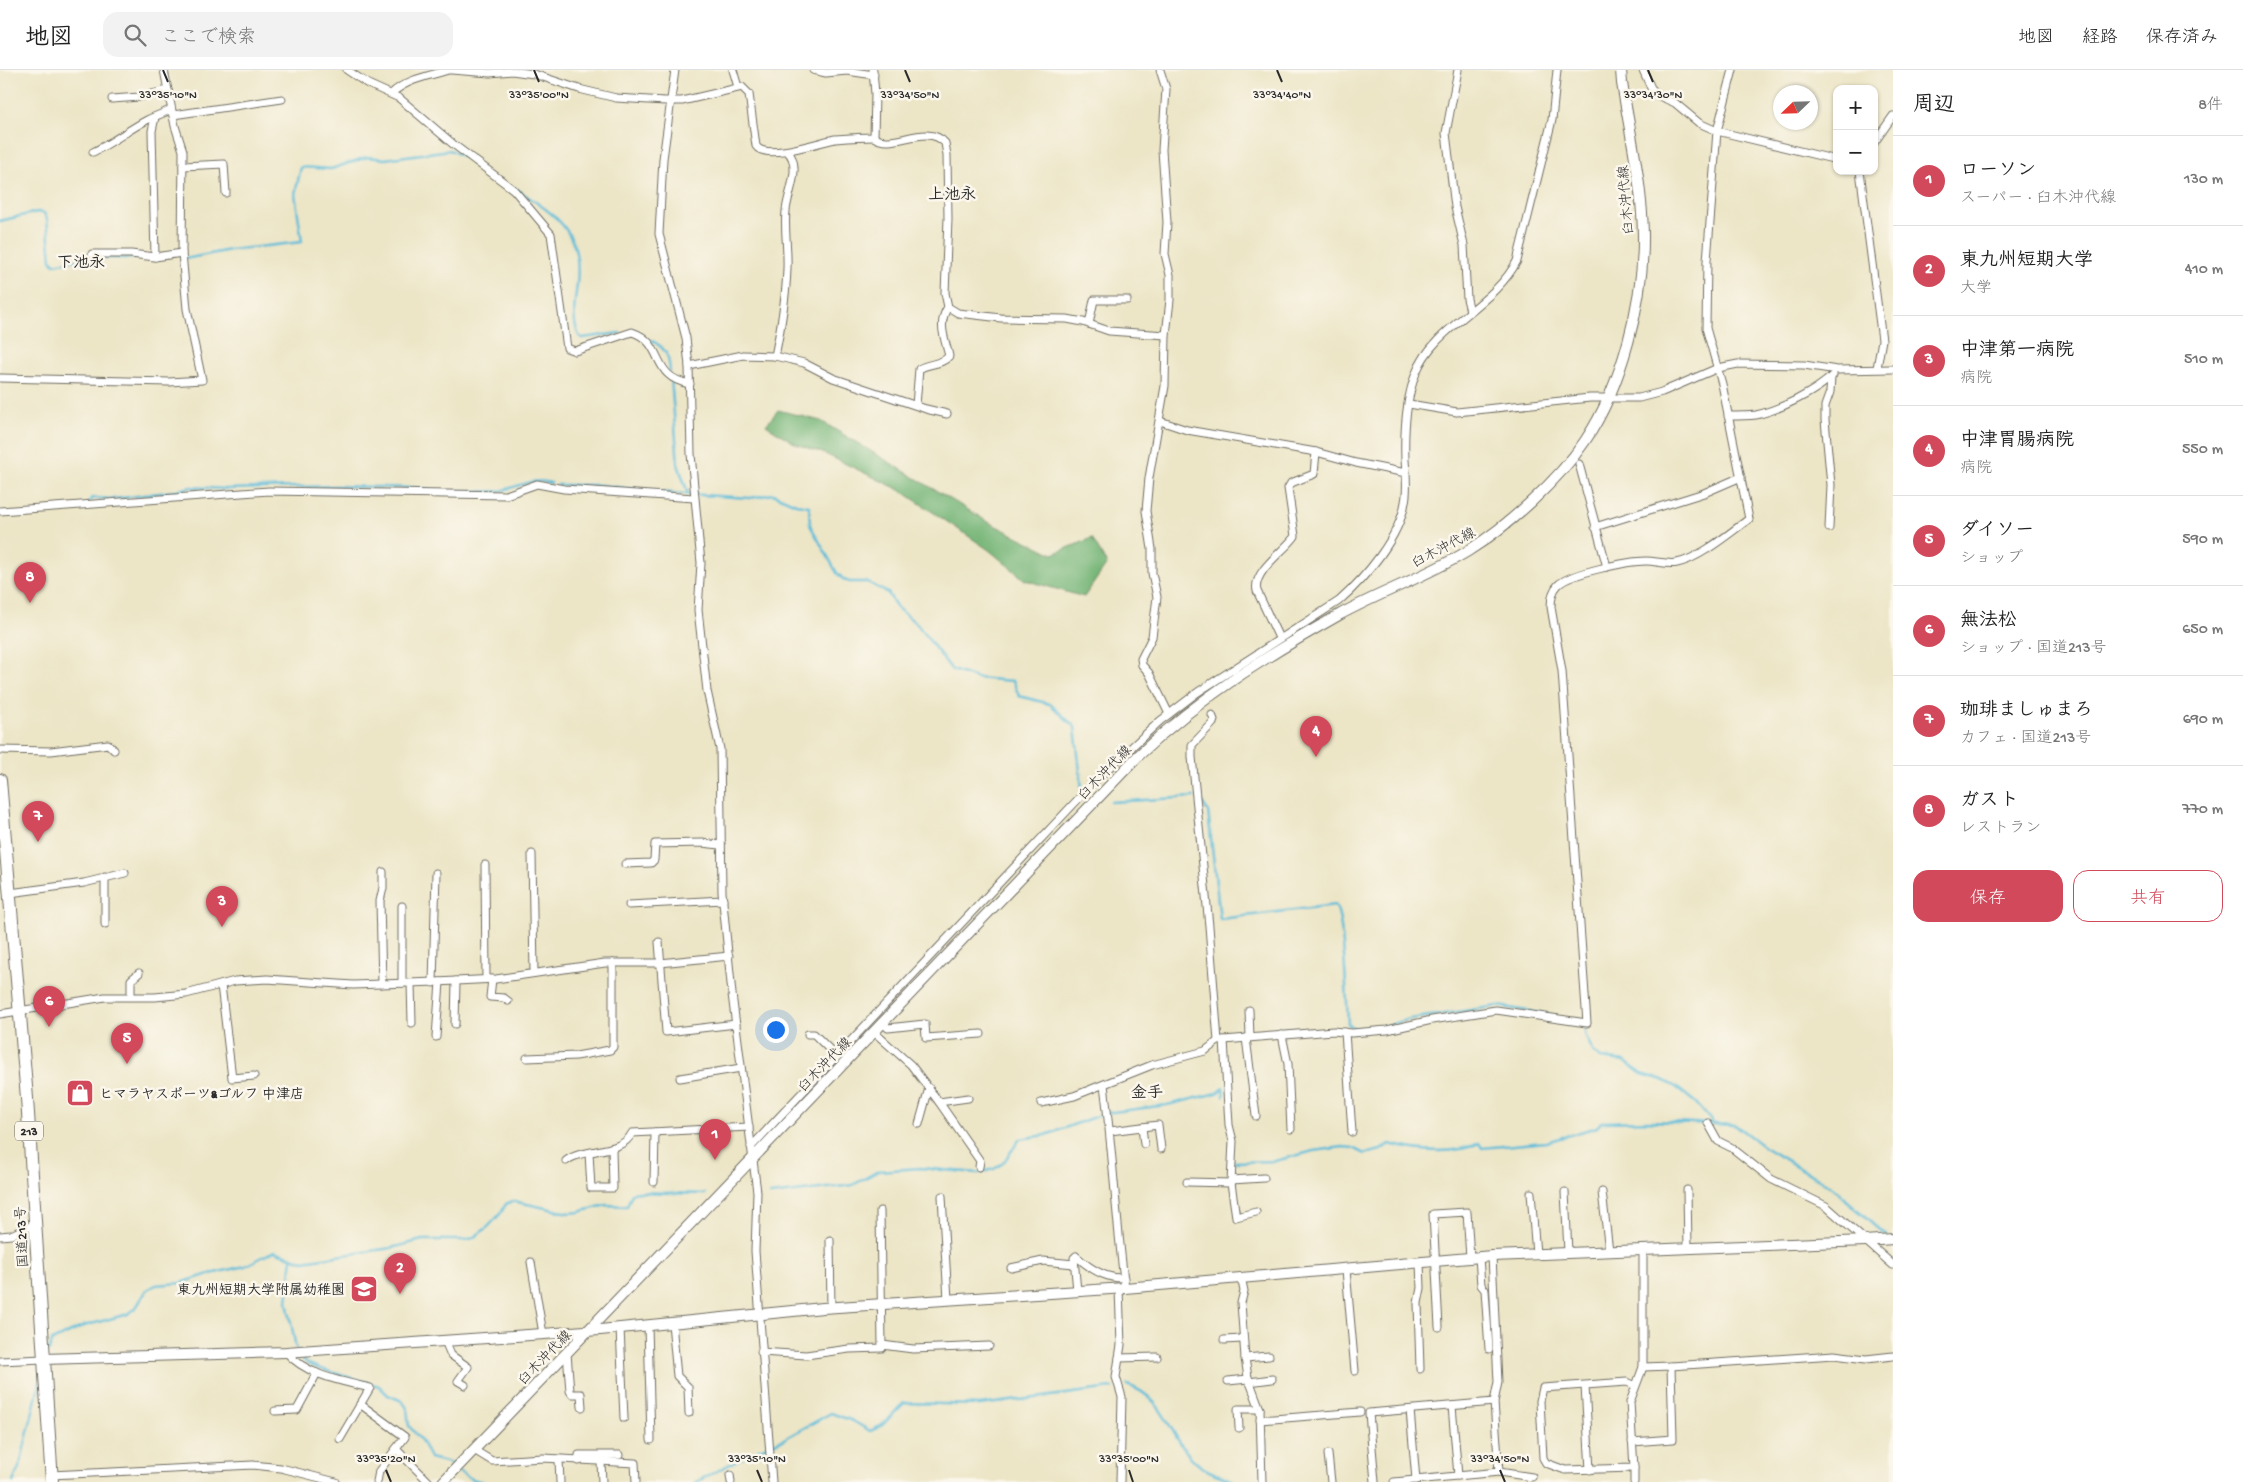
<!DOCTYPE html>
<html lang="ja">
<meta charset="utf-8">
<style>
body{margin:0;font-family:"Gochi Hand","Klee One",sans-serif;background:#f2f2f2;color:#222}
.controls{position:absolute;right:15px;top:15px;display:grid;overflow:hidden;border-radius:10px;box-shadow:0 1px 4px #0004}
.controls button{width:45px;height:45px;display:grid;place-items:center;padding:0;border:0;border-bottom:1px solid #e0e0e0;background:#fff;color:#222;font:25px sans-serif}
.compass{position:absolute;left:1773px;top:15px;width:45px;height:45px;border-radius:50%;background:#fff;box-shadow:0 1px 4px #0004;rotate:247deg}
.you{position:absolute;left:775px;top:959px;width:18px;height:18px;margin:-12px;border:4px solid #fff;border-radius:50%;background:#1a73e8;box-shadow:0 0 0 8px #1a73e833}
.badge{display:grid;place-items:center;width:32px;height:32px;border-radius:50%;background:#d1495b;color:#fff;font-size:16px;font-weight:700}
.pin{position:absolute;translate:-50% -41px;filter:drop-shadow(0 1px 2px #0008)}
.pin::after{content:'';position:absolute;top:26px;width:18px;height:15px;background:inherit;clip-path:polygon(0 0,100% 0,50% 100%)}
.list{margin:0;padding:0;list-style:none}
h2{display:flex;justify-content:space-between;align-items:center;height:65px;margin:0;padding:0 20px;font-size:21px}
h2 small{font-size:16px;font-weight:400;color:#767676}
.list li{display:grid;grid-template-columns:32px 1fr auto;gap:15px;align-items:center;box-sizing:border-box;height:90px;padding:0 20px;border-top:1px solid #e0e0e0}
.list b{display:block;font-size:19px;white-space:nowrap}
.list p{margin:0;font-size:16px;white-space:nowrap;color:#767676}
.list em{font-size:16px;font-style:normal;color:#767676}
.actions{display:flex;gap:10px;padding:15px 20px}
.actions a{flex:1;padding:11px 0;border:1px solid #d1495b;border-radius:15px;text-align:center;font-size:18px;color:#d1495b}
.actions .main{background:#d1495b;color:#fff}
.icon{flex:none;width:28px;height:28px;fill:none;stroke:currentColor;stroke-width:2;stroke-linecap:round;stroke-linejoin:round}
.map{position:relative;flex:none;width:1893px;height:1412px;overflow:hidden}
header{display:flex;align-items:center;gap:30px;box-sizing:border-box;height:70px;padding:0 25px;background:#fff;border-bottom:1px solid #e0e0e0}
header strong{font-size:24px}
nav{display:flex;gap:28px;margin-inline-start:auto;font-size:18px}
.search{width:350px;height:45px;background:#f2f2f2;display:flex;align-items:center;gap:12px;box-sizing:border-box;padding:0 18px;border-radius:15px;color:#767676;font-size:19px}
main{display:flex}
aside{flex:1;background:#fff}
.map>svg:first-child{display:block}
.forest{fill:#77b678;stroke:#517052}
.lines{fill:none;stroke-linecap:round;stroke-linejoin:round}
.stream{stroke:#5bbcd9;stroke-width:2.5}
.street-casing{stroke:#6f6c61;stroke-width:9}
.secondary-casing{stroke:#6f6c61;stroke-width:12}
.highway-casing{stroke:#6f6c61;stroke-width:14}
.street{stroke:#fff;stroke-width:7}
.secondary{stroke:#fff;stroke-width:10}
.highway{stroke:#fff;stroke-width:12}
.ticks{fill:none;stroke:#2b2b2b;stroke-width:2}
.labels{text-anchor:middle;stroke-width:5;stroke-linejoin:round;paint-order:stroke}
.shield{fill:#fbf7ec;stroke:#696865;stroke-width:1}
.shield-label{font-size:12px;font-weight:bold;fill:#2b2b2b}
.street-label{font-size:14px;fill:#2b2b2b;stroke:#fbf7ec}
.poi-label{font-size:14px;font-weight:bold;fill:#2b2b2b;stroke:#fbf7ec;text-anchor:start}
.quarter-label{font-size:16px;font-weight:bold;fill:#2b2b2b;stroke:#fbf7ec}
.ticks-label{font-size:12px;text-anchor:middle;fill:#2b2b2b;stroke:#fbf7ec;stroke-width:5;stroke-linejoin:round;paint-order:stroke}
</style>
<header>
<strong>地図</strong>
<div class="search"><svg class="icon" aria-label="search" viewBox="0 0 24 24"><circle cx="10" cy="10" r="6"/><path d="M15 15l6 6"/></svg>ここで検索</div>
<nav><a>地図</a><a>経路</a><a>保存済み</a></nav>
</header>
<main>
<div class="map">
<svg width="1893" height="1412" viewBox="0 0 1893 1412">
<rect width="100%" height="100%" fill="#fbf7ec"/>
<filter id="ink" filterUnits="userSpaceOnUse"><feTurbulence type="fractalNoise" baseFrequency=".02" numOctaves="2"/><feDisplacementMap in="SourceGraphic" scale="10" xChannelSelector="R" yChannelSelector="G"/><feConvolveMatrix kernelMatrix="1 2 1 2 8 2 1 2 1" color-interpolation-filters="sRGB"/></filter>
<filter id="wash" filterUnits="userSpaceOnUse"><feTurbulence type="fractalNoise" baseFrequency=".0096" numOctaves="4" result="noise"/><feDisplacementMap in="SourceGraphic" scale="20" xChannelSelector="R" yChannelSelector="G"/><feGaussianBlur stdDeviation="1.12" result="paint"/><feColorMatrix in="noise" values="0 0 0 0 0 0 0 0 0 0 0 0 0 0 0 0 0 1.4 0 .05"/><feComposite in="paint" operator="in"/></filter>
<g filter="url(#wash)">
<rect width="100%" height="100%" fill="#ece5c6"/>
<polygon class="forest" points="778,340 821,351 990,453 1053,484 1092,468 1107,494 1084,527 1025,510 989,480 900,420 823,383 796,374 766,355"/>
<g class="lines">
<g class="stream">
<path d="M515,118C555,145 583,160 577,214C575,233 571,248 579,266L582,268L620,263"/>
<polyline points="0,151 37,142 44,143 47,149 51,190 54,194 88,188 138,188"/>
<polyline points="183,187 190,188 230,180 302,172 295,124 301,97 331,99 367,87 385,89 450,80 466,88"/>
<path d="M650,270C666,277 669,286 670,302"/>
<polyline points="671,308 678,394 688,424"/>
<polyline points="558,415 600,415 655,422 750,428 773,424 796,434 809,436 810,455 837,503 843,509 849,512 867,512 888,523 897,538 916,553 952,600 976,608 1013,611 1019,626 1050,634 1075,657 1082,720"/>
<path d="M451,421C466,420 484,422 498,421C519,418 529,407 551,413"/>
<polyline points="89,432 93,428 114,429 175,421 191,417 226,419 336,416 417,418 433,421"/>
<path d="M1199,728L1208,741L1220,849L1335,835C1344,844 1347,936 1348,954L1356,959L1374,958"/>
<polyline points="1111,732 1194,727"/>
<polyline points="1583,954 1586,967 1594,983 1601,988 1624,991 1642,1004 1663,1010 1676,1017 1696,1033 1713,1053"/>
<polyline points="1382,957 1410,949 1498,936 1551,945"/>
<path d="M1234,1092L1275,1091L1314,1081L1343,1077L1353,1078L1365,1084L1381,1080L1389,1074C1417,1081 1452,1086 1479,1073L1482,1078L1546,1072L1597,1057L1601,1052L1651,1051L1735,1055L1764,1077L1832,1117L1887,1166"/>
<polyline points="770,1125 853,1115 878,1101 920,1098 978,1103 994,1099 1003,1093 1020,1069 1046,1065 1105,1043 1167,1035 1217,1023 1223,1018 1224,1026"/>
<polyline points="292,1188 287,1232 296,1278"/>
<polyline points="49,1281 52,1271 84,1256 128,1244 135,1239 147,1220 156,1215 181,1213 206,1205 245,1196 274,1181 303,1191 391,1178 422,1170 465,1170 473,1168 488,1157 500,1144 506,1134 513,1131 569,1143 579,1142 606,1135 627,1136 632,1124 636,1122 705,1124"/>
<polyline points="299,1285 308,1294 321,1299 379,1316 388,1325 402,1331 407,1338 409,1356 421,1370 430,1388 449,1393 454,1398"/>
<path d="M1127,1315C1168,1328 1168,1369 1198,1394C1208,1403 1223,1406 1236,1412"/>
<polyline points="458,1401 472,1409 483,1412"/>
<polyline points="13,1412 20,1395 40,1312"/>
<polyline points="696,1412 755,1381 784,1369 831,1343 853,1351 870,1361 881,1356 904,1333 980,1335 1112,1318"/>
</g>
</g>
</g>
<g filter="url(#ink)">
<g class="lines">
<g class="street-casing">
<g id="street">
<path d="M347,0L368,14L399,28L453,74L514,120L551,164L567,278L575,281L632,262C666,273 649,307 690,314"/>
<path d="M451,0L490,3L512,1L534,4L579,19L616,28L665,31H682L742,17L749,24L756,76C766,91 819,72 835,69C848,68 861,67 874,67"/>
<polyline points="675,0 663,89 659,164 686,268 689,296 691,384 701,493 698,540 707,621 720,679 722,822 732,924 757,1122 755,1181 772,1412"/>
<polyline points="733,0 738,17"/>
<polyline points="813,0 826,3 847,1 874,5"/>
<path d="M873,0L875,24L874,67C892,81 926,52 945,73L947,85L948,149L945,223L948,237L958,243L1001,248L1067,249L1083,252L1109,261L1166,265"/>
<polyline points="1160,0 1166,19 1162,80 1167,152 1165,184 1170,205 1170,230 1166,265 1165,316 1149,408 1146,441 1152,479 1152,503 1157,527 1152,567 1141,589 1142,595 1149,603 1169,644"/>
<polyline points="1458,0 1446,63 1455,137 1464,175 1467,229 1470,241"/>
<polyline points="1643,0 1651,18 1659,26 1675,33 1699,53 1717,61 1837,90"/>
<path d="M391,24C407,9 428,6 449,0"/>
<polyline points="112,29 140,27 168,20"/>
<polyline points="173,45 282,29"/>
<polyline points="155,47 152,61 155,187 182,183"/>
<polyline points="1874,73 1893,46"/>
<path d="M93,82C112,73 128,60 147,50C155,46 163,44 171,39"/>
<polyline points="183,96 224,94 226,123"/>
<polyline points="1860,101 1882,270 1877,298"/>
<polyline points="92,184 131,184 155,187"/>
<polyline points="1089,254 1094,230 1127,230"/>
<path d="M775,286C781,257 786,228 787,199C788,179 784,160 786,141C787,124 803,96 787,81"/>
<polyline points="689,296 743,285 775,286 804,293 833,308 926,339 947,344"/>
<polyline points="0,308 169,312 202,310 187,239 182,183 183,81 175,56 164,0"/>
<polyline points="1409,334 1457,342 1590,328 1639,328 1662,322 1718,298 1738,294 1804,295 1837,300 1893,299"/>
<path d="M916,335L919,299C928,293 942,295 949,286C945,269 937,253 948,237"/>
<path d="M1728,346C1737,346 1747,346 1756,345C1779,340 1816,322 1833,305"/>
<polyline points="1160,351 1187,360 1316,382 1356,393 1406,403"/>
<polyline points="1579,394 1607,497"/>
<polyline points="0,441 269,421 506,425 537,414 564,419 694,428"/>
<polyline points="1595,457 1704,423 1741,407"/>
<polyline points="1829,458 1831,415 1825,350 1825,336 1830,322 1831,307"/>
<path d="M1279,568L1257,521C1252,501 1286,480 1295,466L1288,418L1291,413L1314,404L1316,382"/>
<polyline points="1212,645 1214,650 1213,653 1192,675 1192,687 1209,856 1218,971"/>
<polyline points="0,680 51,681 108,674 114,680"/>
<polyline points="532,784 534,903"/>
<polyline points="625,794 651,793 654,790 655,774 702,773 720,775"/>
<polyline points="485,795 486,909"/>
<polyline points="10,823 84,813 125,803"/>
<polyline points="629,835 723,830"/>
<polyline points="402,836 402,913"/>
<polyline points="105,854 105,807"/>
<polyline points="659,872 666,962 736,954"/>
<polyline points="492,909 490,927 504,928 508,931"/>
<polyline points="411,913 412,953"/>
<polyline points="433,913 436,803"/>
<polyline points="382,914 380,831 383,818 383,802"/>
<polyline points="221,915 232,1008 254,1006"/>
<polyline points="131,926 131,910 139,903"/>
<polyline points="1249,940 1250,967"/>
<polyline points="0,944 105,927 155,927 186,924 235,911 267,909 353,915 436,912 496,909 605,893 660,893 729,886"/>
<polyline points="883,953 888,958 925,954 926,968 981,964"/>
<polyline points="455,954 456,911"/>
<polyline points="874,962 911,995 939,1032 968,1028"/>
<polyline points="1345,962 1352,1062"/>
<polyline points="808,964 814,964 837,987"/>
<polyline points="1282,965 1288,994 1291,1059"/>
<polyline points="436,967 440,912"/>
<polyline points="1246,968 1256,1046"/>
<polyline points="527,988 576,986 610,980 613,977 613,893"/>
<polyline points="680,1008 741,998"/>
<path d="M1104,1015C1113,1083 1116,1151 1125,1218"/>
<polyline points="939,1032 980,1091 979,1097"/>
<path d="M1041,1033L1074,1026L1152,995L1205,981L1218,971L1224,970L1333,961L1352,963L1387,960L1432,950L1496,940L1587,953L1562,601L1551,537C1551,529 1552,521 1558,515C1570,503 1629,491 1646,491C1656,491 1668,495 1677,493C1699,489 1731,462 1749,449L1722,314L1706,258L1707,191L1717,61L1733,0"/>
<polyline points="1708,1053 1718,1071 1732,1078 1771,1109 1826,1136 1893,1195"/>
<polyline points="919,1054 929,1018"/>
<polyline points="1142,1057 1144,1074"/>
<polyline points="1110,1061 1158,1055 1161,1079"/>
<path d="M751,1077L1099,707L1160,651L1198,622L1339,531C1365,508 1400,467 1405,432C1408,418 1406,404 1405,390C1404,363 1406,329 1416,303C1434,256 1494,236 1517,191L1552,50L1557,0"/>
<polyline points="589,1083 591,1118 613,1118 612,1078"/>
<path d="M566,1091C583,1077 622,1085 632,1063L749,1057"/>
<polyline points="1231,1110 1264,1108"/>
<polyline points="654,1112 655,1062"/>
<polyline points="1187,1112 1231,1113 1233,1071 1229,1055 1224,970"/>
<polyline points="1231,1113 1236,1147 1256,1142"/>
<polyline points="1687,1120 1688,1178"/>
<polyline points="1565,1122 1568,1182"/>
<polyline points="1602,1122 1609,1181"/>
<polyline points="1531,1123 1536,1184"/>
<polyline points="942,1126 948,1230"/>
<polyline points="880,1141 882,1275 913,1279 989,1276"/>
<polyline points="0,1166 11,1165 35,1154"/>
<polyline points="830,1170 831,1238"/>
<polyline points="1479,1187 1481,1215 1485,1220 1489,1279"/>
<polyline points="531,1192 543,1264"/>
<polyline points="1011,1198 1043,1191 1074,1194"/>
<polyline points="1346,1200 1355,1301"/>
<polyline points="1241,1207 1244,1221 1241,1233 1245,1288 1248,1307 1260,1339 1262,1412"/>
<polyline points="1119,1219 1121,1275 1116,1307 1122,1327 1120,1412"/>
<path d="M1077,1221L1074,1188L1076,1186C1089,1198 1106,1209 1124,1208"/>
<polyline points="672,1253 677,1306 688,1317 689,1343"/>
<polyline points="648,1255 651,1370"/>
<polyline points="1439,1257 1433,1144 1467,1142 1470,1188"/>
<polyline points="620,1258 624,1348"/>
<polyline points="1224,1270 1242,1269"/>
<polyline points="445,1271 451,1285 468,1297 458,1311 465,1315"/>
<path d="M286,1282C306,1305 340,1311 370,1318L340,1369"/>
<polyline points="761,1282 806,1285 849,1279 882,1278 882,1275"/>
<polyline points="567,1283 570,1321 572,1324 581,1324 582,1337"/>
<polyline points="1119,1288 1157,1287"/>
<polyline points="1245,1288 1269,1286"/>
<polyline points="0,1291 43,1289"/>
<polyline points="1671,1296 1834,1285 1866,1289 1893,1286"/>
<polyline points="1420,1299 1418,1233 1421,1218 1420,1193"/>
<polyline points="1228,1311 1248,1309"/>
<polyline points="1249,1312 1272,1309"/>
<polyline points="1585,1316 1590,1400"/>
<polyline points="1636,1316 1627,1312 1543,1318 1540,1331 1543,1388 1546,1393 1565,1400 1634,1398 1630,1332 1643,1297 1643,1179"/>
<polyline points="360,1334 405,1367 379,1401 377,1412"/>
<polyline points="1452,1336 1458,1406"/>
<polyline points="1410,1340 1416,1410"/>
<polyline points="275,1341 297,1340 317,1303"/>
<polyline points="1260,1350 1360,1342"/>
<polyline points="1239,1358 1238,1339 1260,1339"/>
<polyline points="1632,1372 1673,1369 1671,1296 1643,1297"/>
<polyline points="396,1379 429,1412"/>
<polyline points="474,1380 492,1391 543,1388 635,1393 636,1412"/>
<polyline points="1328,1384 1331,1412"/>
<polyline points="559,1390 560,1412"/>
<polyline points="579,1391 579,1385 619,1385"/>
<polyline points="601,1392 602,1412"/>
<polyline points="1634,1398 1634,1412"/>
<polyline points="1499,1402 1532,1407"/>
<polyline points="51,1405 253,1395 281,1398 336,1412"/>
<polyline points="730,1405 731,1412"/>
<polyline points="1375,1412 1369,1343 1494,1332"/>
<polyline points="1394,1412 1499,1402 1494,1332 1498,1312 1492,1186"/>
</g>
</g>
<g class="secondary-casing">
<g id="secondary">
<polyline points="43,1289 286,1282 600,1260 823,1238 1125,1218 1492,1186 1865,1171 1893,1169"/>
<path d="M443,1412L1139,685C1199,628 1268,585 1339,545C1381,522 1427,506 1468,481C1509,455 1558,411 1585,371C1622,316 1644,230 1643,164C1642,113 1630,64 1622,13L1621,0"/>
</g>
</g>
<g class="highway-casing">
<polyline id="highway" points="0,710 27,1028 52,1412"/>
</g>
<use href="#street" class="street"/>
<use href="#secondary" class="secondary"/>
<use href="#highway" class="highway"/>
</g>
</g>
<path class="ticks" d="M163,0L168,12M534,0L539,12M905,0L910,12M1277,0L1282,12M1648,0L1653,12M386,1400L391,1412M757,1400L762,1412M1129,1400L1133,1412M1500,1400L1505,1412"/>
<defs>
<g id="shop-square" transform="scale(1.4375)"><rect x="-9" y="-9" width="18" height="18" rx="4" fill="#d1495b" stroke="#fbf7ec"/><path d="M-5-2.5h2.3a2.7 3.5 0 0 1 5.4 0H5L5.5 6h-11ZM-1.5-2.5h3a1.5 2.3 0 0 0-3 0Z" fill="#fff"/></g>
<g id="school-square" transform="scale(1.4375)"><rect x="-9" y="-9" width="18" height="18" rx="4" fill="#d1495b" stroke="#fbf7ec"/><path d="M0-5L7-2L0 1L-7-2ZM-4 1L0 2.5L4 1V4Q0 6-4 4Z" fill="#fff"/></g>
</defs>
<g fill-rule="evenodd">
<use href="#shop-square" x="80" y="1023"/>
<use href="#school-square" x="364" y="1219"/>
</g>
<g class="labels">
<rect class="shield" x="15" y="1051.5" width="28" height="19" rx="4"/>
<g class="shield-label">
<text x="29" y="1065">213</text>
</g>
<g class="street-label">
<text transform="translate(1625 130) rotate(-95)" y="5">臼木沖代線</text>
<text transform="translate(1443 477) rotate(-28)" y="5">臼木沖代線</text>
<text transform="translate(1104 702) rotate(-46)" y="5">臼木沖代線</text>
<text transform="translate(824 994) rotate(-46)" y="5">臼木沖代線</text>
<text transform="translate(21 1167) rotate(-93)" y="5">国道213号</text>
<text transform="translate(544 1287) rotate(-46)" y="5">臼木沖代線</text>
</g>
<g class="poi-label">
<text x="99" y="1028">ヒマラヤスポーツ&amp;ゴルフ 中津店</text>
<text x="345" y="1224" text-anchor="end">東九州短期大学附属幼稚園</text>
</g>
<g class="quarter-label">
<text x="952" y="129">上池永</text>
<text x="81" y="197">下池永</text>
<text x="1147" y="1027">金手</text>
</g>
</g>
<g class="ticks-label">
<text x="168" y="28">33°35'10"N</text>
<text x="539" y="28">33°35'00"N</text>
<text x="910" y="28">33°34'50"N</text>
<text x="1282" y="28">33°34'40"N</text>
<text x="1653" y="28">33°34'30"N</text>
<text x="386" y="1392">33°35'20"N</text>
<text x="757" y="1392">33°35'10"N</text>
<text x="1129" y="1392">33°35'00"N</text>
<text x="1500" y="1392">33°34'50"N</text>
</g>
</svg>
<div class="controls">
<button>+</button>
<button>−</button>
</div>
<svg class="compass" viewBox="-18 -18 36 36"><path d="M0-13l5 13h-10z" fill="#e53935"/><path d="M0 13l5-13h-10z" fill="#767676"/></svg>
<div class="you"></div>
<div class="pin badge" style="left:715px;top:1090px">1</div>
<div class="pin badge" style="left:400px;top:1224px">2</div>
<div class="pin badge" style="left:222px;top:857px">3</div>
<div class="pin badge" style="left:1316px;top:687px">4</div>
<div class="pin badge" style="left:127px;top:994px">5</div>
<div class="pin badge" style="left:49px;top:957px">6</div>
<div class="pin badge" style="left:38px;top:772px">7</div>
<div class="pin badge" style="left:30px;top:533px">8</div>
</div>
<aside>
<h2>周辺<small>8件</small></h2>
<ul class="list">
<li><span class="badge">1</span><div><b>ローソン</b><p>スーパー · 臼木沖代線</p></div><em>130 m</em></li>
<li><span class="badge">2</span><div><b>東九州短期大学</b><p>大学</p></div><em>410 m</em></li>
<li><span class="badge">3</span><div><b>中津第一病院</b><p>病院</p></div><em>510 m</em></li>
<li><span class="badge">4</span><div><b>中津胃腸病院</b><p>病院</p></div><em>550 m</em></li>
<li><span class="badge">5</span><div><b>ダイソー</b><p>ショップ</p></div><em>590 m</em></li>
<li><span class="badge">6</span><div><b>無法松</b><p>ショップ · 国道213号</p></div><em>650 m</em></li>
<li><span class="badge">7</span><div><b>珈琲ましゅまろ</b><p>カフェ · 国道213号</p></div><em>690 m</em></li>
<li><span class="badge">8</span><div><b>ガスト</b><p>レストラン</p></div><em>770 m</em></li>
</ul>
<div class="actions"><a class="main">保存</a><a>共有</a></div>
</aside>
</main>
